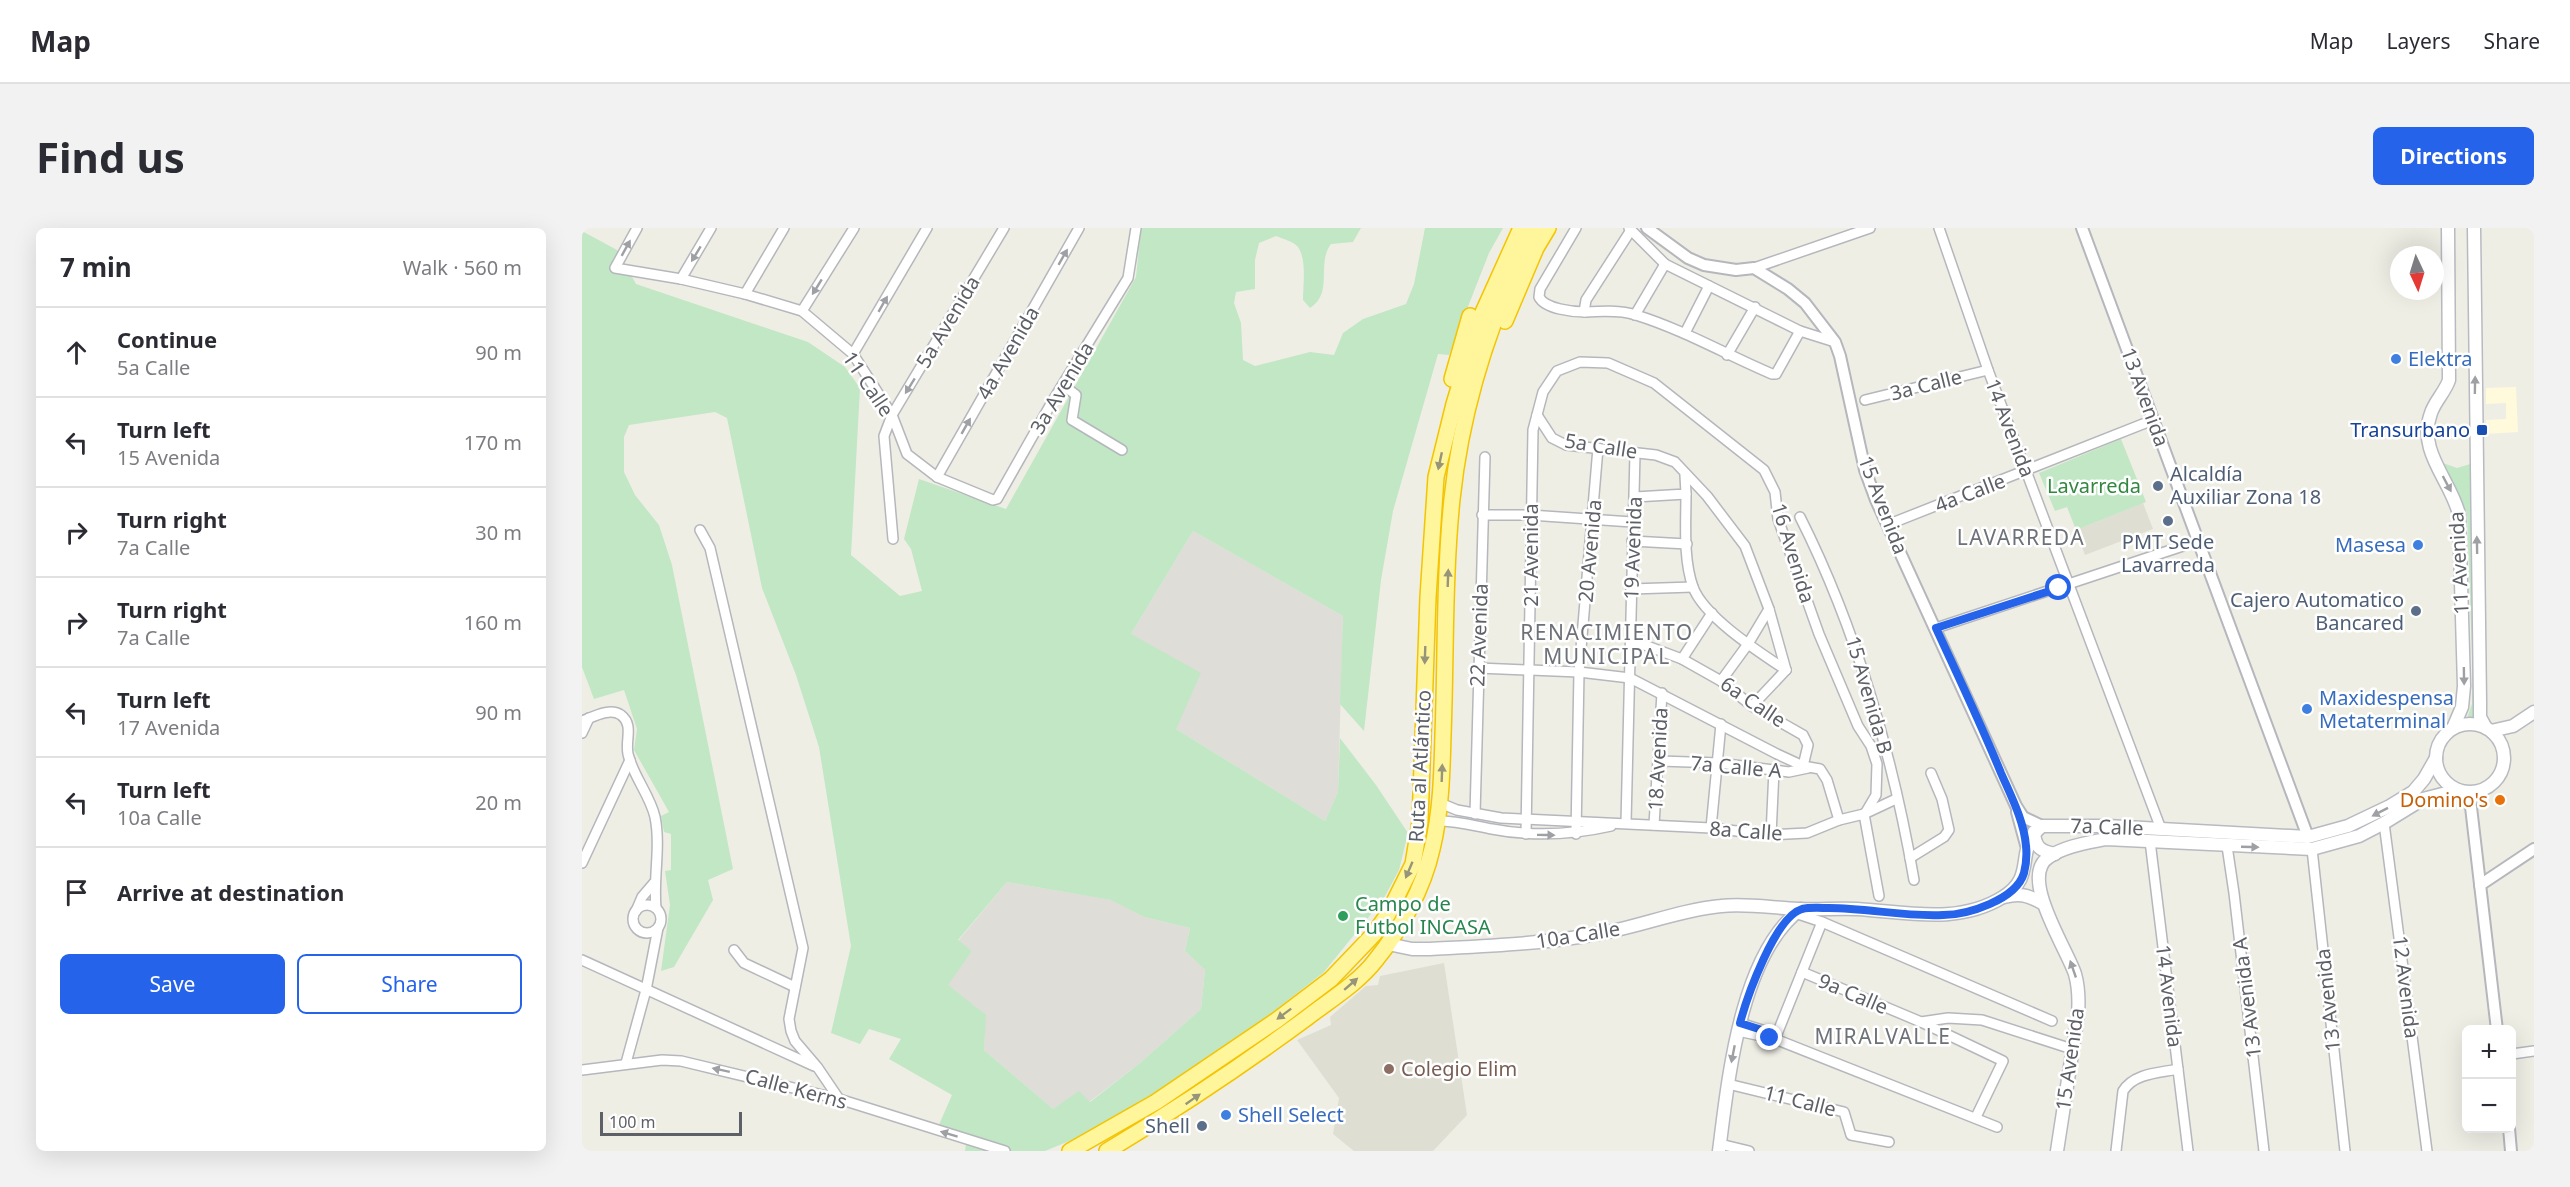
<!DOCTYPE html>
<meta charset="utf-8">
<style>
body{margin:0;font-family:"Noto Sans",sans-serif;background:#f2f2f3;color:#2b2b33}
.controls{position:absolute;right:18px;bottom:18px;display:grid;overflow:hidden;border-radius:9px;box-shadow:0 6px 24px #0002}
.controls button{width:54px;height:54px;display:grid;place-items:center;padding:0;border:0;border-bottom:2px solid #e1e1e2;background:#fff;color:#2b2b33;font:30px sans-serif}
.compass{position:absolute;left:1808px;top:18px;width:54px;height:54px;border-radius:50%;background:#fff;box-shadow:0 6px 24px #0002;rotate:176deg}
.scale{position:absolute;left:18px;bottom:15px;width:142px;box-sizing:border-box;padding-left:6px;border:3px solid #5d6066;border-top:0;font-size:16px;line-height:21px;white-space:nowrap;color:#5d6066;-webkit-text-stroke:4px #fff;paint-order:stroke}
.stop{position:absolute;width:18px;height:18px;margin:-14px;border:4px solid #2563eb;border-radius:50%;background:#fff}
.stop.end{background:#2563eb;border-color:#fff;box-shadow:0 2px 6px #0008}
.list{margin:0;padding:0;list-style:none}
h2{display:flex;justify-content:space-between;align-items:center;height:78px;margin:0;padding:0 24px;font-size:26px}
h2 small{font-size:20px;font-weight:400;color:#7c7c81}
.list li{display:grid;grid-template-columns:39px 1fr auto;gap:18px;align-items:center;box-sizing:border-box;height:90px;padding:0 24px;border-top:2px solid #e1e1e2}
.list b{display:block;font-size:22px;white-space:nowrap}
.list p{margin:0;font-size:20px;white-space:nowrap;color:#7c7c81}
.list em{font-size:20px;font-style:normal;color:#7c7c81}
.actions{display:flex;gap:12px;padding:18px 24px}
.actions a{flex:1;padding:14px 0;border:2px solid #2563eb;border-radius:9px;text-align:center;font-size:21px;color:#2563eb}
.actions .main{background:#2563eb;color:#fff}
.icon{flex:none;width:33px;height:33px;fill:none;stroke:currentColor;stroke-width:2;stroke-linecap:round;stroke-linejoin:round}
.map{position:relative;flex:none;width:1952px;height:923px;overflow:hidden;border-radius:9px}
header{display:flex;align-items:center;gap:36px;box-sizing:border-box;height:84px;padding:0 30px;background:#fff;border-bottom:2px solid #e1e1e2}
header strong{font-size:28px}
nav{display:flex;gap:33px;margin-inline-start:auto;font-size:21px}
.intro{display:flex;align-items:center;justify-content:space-between;box-sizing:border-box;height:144px;padding:0 36px}
h1{margin:0;font-size:42px}
.button{padding:15px 27px;border-radius:9px;background:#2563eb;color:#fff;font-size:21px;font-weight:700}
main{display:flex;gap:36px;padding:0 36px}
aside{flex:1;background:#fff;border-radius:9px;box-shadow:0 6px 24px #0002}
.map>svg:first-child{display:block}
.commercial{fill:#fffadb}
.industrial{fill:#deddd7}
.education{fill:#dfded3}
.green{fill:#c1e7c5;fill-rule:evenodd}
.lines{fill:none;stroke-linecap:round;stroke-linejoin:round}
.minor-casing{stroke:#b5b7bc;stroke-width:12}
.tertiary-casing{stroke:#b5b7bc;stroke-width:14}
.secondary-casing{stroke:#b8bac1;stroke-width:15}
.trunk-casing{stroke:#f4c400;stroke-width:18}
.minor{stroke:#fff;stroke-width:9}
.tertiary{stroke:#fff;stroke-width:10}
.secondary{stroke:#fff;stroke-width:12}
.trunk{stroke:#fff59b;stroke-width:15}
.oneway{fill:#9ea0a3}
.oneway2{fill:#969479}
.route{stroke:#2563eb;stroke-width:8}
.shop-dot{fill:#3f7fe0;stroke:#fff;stroke-width:2}
.transit-dot{fill:#1a4fb4;stroke:#fff;stroke-width:2}
.service-dot{fill:#5c6f8a;stroke:#fff;stroke-width:2}
.food-dot{fill:#e8710a;stroke:#fff;stroke-width:2}
.leisure-dot{fill:#2e9e5b;stroke:#fff;stroke-width:2}
.education-dot{fill:#8d6e63;stroke:#fff;stroke-width:2}
.labels{text-anchor:middle;stroke-width:5;stroke-linejoin:round;paint-order:stroke}
.street-label{font-size:20px;fill:#5d6066;stroke:#fff}
.shop-label{font-size:20px;fill:#366cbe;stroke:#fff;text-anchor:start}
.transit-label{font-size:20px;fill:#164399;stroke:#fff;text-anchor:end}
.service-label{font-size:20px;fill:#4e5e75;stroke:#fff;text-anchor:end}
.park-label{font-size:20px;fill:#338640;stroke:#fff}
.food-label{font-size:20px;fill:#c56008;stroke:#fff;text-anchor:end}
.leisure-label{font-size:20px;fill:#27864d;stroke:#fff;text-anchor:start}
.education-label{font-size:20px;fill:#785e54;stroke:#fff;text-anchor:start}
.neighbourhood-label{font-size:21px;letter-spacing:1.5px;fill:#6d7178;stroke:#fff}
</style>
<header>
<strong>Map</strong>
<nav><a>Map</a><a>Layers</a><a>Share</a></nav>
</header>
<div class="intro"><h1>Find us</h1><a class="button">Directions</a></div>
<main>
<aside>
<h2>7 min<small>Walk · 560 m</small></h2>
<ul class="list">
<li><svg class="icon" aria-label="ahead" viewBox="0 0 24 24"><path d="M12 20V5M6 11l6-6 6 6"/></svg><div><b>Continue</b><p>5a Calle</p></div><em>90 m</em></li>
<li><svg class="icon" aria-label="left" viewBox="0 0 24 24"><path d="M17 20v-9H6M10 6l-5 5 5 5"/></svg><div><b>Turn left</b><p>15 Avenida</p></div><em>170 m</em></li>
<li><svg class="icon" aria-label="right" viewBox="0 0 24 24"><path d="M7 20v-9h11M14 6l5 5-5 5"/></svg><div><b>Turn right</b><p>7a Calle</p></div><em>30 m</em></li>
<li><svg class="icon" aria-label="right" viewBox="0 0 24 24"><path d="M7 20v-9h11M14 6l5 5-5 5"/></svg><div><b>Turn right</b><p>7a Calle</p></div><em>160 m</em></li>
<li><svg class="icon" aria-label="left" viewBox="0 0 24 24"><path d="M17 20v-9H6M10 6l-5 5 5 5"/></svg><div><b>Turn left</b><p>17 Avenida</p></div><em>90 m</em></li>
<li><svg class="icon" aria-label="left" viewBox="0 0 24 24"><path d="M17 20v-9H6M10 6l-5 5 5 5"/></svg><div><b>Turn left</b><p>10a Calle</p></div><em>20 m</em></li>
<li><svg class="icon" aria-label="arrive" viewBox="0 0 24 24"><path d="M6 21V4h12l-3 4 3 4H6"/></svg><div><b>Arrive at destination</b></div></li>
</ul>
<div class="actions"><a class="main">Save</a><a>Share</a></div>
</aside>
<div class="map">
<svg width="1952" height="923" viewBox="0 0 1952 923">
<rect width="100%" height="100%" fill="#efeee5"/>
<polygon class="commercial" points="1934,159 1936,204 1904,206 1904,192 1924,191 1924,175 1904,176 1904,160"/>
<g class="industrial">
<polygon points="611,303 761,388 756,564 743,593 594,501 549,406"/>
<polygon points="425,654 530,672 562,689 608,700 603,723 623,742 619,781 558,835 507,874 497,864 471,881 402,822 403,787 365,757 390,723 376,713"/>
</g>
<g class="education">
<polygon points="1561,275 1571,301 1503,327 1494,302"/>
<polygon points="862,735 885,887 851,923 772,923 751,906 757,870 715,812 749,797 748,789 784,758 796,757 798,748"/>
</g>
<g class="green">
<path d="M559,0H779L771,14L749,16C734,36 752,65 728,80L721,72C721,57 725,32 716,19C711,13 701,11 694,8L677,15L673,32V61L654,64L652,75L659,95L661,132L673,138L728,124L752,127L761,105L781,91L824,76L832,56L843,0H921L907,25L867,127L856,126L811,283L799,352L782,503L758,476L761,388L611,303L549,406L619,445L594,501L743,593L756,564L758,510L794,557L826,605L817,642L802,670L742,744L659,809L579,861L497,909L463,923H383L385,908L356,899L370,867L307,831L319,811L287,801L278,816L249,805L269,718L237,519L214,447L180,360L145,190L133,184L47,197L42,209V244L53,267L77,297L90,337L151,641L126,652L131,672L92,739L79,743L88,677L83,643L89,642V606L82,604L79,588L87,584L52,522L55,501L42,462L12,471L0,439V3L35,22L54,56L226,114L263,139L278,160L269,327L318,368L340,363L329,321L322,311L337,251L424,281L554,49ZM425,654L529,672L562,689L608,700L603,723L623,742L619,781L558,835L508,874L497,863L471,881L402,822L404,787L366,757L390,723L376,712Z"/>
<polygon points="1539,211 1564,274 1494,302 1485,279 1473,283 1457,245"/>
<polygon points="1858,234 1875,240 1888,236 1892,477 1894,490 1885,490 1890,476 1890,428 1885,285 1871,253"/>
</g>
<g class="lines">
<g class="minor-casing">
<g id="minor">
<polyline points="55,0 33,40 99,51 163,66 220,83 271,126 310,187 325,226 355,249 411,272 415,271 470,174 546,50 554,0"/>
<path d="M994,0L958,61L957,69C963,81 991,84 1004,84C1020,83 1039,82 1054,87C1102,102 1145,127 1190,146H1194L1218,103"/>
<polyline points="1047,0 1083,36 1218,103 1253,114"/>
<polyline points="1357,0 1406,142 1579,601"/>
<polyline points="1172,40 1288,0"/>
<polyline points="99,51 129,0"/>
<polyline points="163,66 202,0"/>
<polyline points="220,83 272,0"/>
<polyline points="1002,84 1004,72 1049,2"/>
<polyline points="1053,87 1083,36"/>
<polyline points="1103,105 1127,58"/>
<polyline points="271,126 345,0"/>
<polyline points="1145,127 1173,79"/>
<polyline points="481,157 494,167 490,192 540,222"/>
<polyline points="1283,172 1406,142"/>
<polyline points="955,187 970,210 984,217 1074,227 1093,234 1125,268 1163,318 1187,381 1204,442"/>
<polyline points="355,249 497,0"/>
<path d="M1104,266C1104,295 1101,331 1111,359C1122,389 1177,424 1204,442"/>
<polyline points="1053,269 1104,266 1103,247"/>
<polyline points="900,287 948,287 1050,294"/>
<path d="M1218,289C1274,400 1311,529 1332,652"/>
<polyline points="1305,297 1571,192"/>
<polyline points="118,302 128,320 221,720 207,791 209,803 213,813 236,840 257,871"/>
<polyline points="311,311 302,208 310,187 422,0"/>
<polyline points="1050,313 1105,316"/>
<polyline points="1049,361 1111,359"/>
<polyline points="1354,400 1616,313"/>
<polyline points="1049,412 1100,431 1139,453 1170,478 1221,507 1226,517 1221,538"/>
<polyline points="1100,431 1130,385"/>
<polyline points="896,440 997,444 1048,450 1195,526 1221,538 1238,541 1245,552 1257,592"/>
<polyline points="1139,453 1166,416 1187,381"/>
<polyline points="1170,478 1204,442"/>
<path d="M0,493C11,489 28,479 39,487C52,497 43,512 46,526C51,548 68,567 73,589C79,619 71,650 74,680"/>
<polyline points="0,505 7,490"/>
<polyline points="1078,533 1137,535 1207,544 1226,540"/>
<polyline points="858,575 875,582 919,590 1129,600 1189,607 1225,605 1257,592 1282,586 1314,571"/>
<polyline points="893,586 903,229"/>
<polyline points="1282,586 1297,668"/>
<path d="M855,593C876,593 889,597 910,601C951,609 989,607 1029,598"/>
<polyline points="1044,595 1053,225"/>
<polyline points="1802,595 1845,923"/>
<polyline points="1072,597 1080,465"/>
<polyline points="1129,600 1139,496"/>
<polyline points="944,606 951,202 961,164 975,143 998,134 1026,135 1072,155 1182,242 1193,264 1196,291 1237,406 1276,498 1289,518 1295,536 1294,567 1284,584"/>
<polyline points="994,606 997,444 1016,220"/>
<polyline points="1189,607 1192,542"/>
<polyline points="1568,613 1606,923"/>
<polyline points="1645,618 1652,665 1682,923"/>
<polyline points="1730,621 1763,923"/>
<polyline points="1328,630 1362,609 1367,602 1360,571 1349,545"/>
<polyline points="0,635 48,532"/>
<circle cx="65" cy="691" r="14"/>
<polyline points="54,683 60,669 72,655"/>
<polyline points="1213,685 1240,694 1470,793"/>
<polyline points="152,722 162,735 213,759"/>
<polyline points="0,732 232,838"/>
<polyline points="1220,744 1339,794 1421,833 1394,889"/>
<polyline points="1339,794 1366,790 1400,792 1490,821"/>
<polyline points="1158,795 1180,802 1188,810"/>
<polyline points="1156,803 1193,811 1415,899"/>
<polyline points="1193,811 1240,694"/>
<polyline points="1930,826 1952,823"/>
<polyline points="44,835 64,762 76,700"/>
<polyline points="0,842 80,832 99,833 257,871 423,923"/>
<polyline points="1146,856 1262,884 1269,907 1307,914"/>
<polyline points="1138,916 1167,923"/>
<path d="M1534,923L1541,863C1552,845 1577,845 1596,841"/>
</g>
</g>
<g class="tertiary-casing">
<g id="tertiary">
<polyline points="1065,0 1106,30 1122,37 1154,42 1172,40 1206,61 1223,75 1253,114 1258,128 1283,242 1294,272 1434,578 1441,589 1460,598"/>
<polyline points="1500,0 1726,609"/>
<polyline points="1881,563 1889,579 1915,802"/>
<polyline points="1435,584 1444,617"/>
<polyline points="1898,657 1952,621"/>
<polyline points="1927,900 1929,923"/>
</g>
</g>
<g class="secondary-casing">
<g id="secondary">
<path d="M1866,0L1867,152C1863,164 1853,173 1849,185C1835,223 1868,251 1877,286L1882,458L1880,479L1871,500"/>
<polyline points="1892,0 1898,473 1898,489 1904,500"/>
<circle cx="1888" cy="530" r="34"/>
<polyline points="1909,503 1931,498 1952,484"/>
<path d="M1452,604C1453,619 1458,623 1473,626"/>
<path d="M1422,669C1438,665 1446,667 1460,675"/>
<path d="M806,716L830,721H848C904,718 960,716 1015,706C1057,699 1097,682 1139,678C1164,675 1191,680 1216,681C1236,682 1255,680 1275,681C1325,684 1376,697 1421,669C1456,648 1431,621 1460,598H1525L1726,609L1766,598L1808,578L1831,564L1842,551L1854,530"/>
<path d="M1137,923C1146,853 1158,726 1219,681"/>
<path d="M1475,923L1496,787C1497,773 1497,760 1493,746C1485,721 1436,648 1467,629C1483,618 1505,615 1524,611L1730,621L1777,608L1802,595L1841,571L1876,562"/>
</g>
</g>
<g class="trunk-casing">
<g id="trunk">
<polyline points="923,93 954,20 966,0"/>
<polyline points="870,151 888,88"/>
<polyline points="488,923 574,874 695,792 749,751 792,706 806,686 831,636 838,594 846,369 854,249 872,176 898,91 939,0"/>
<path d="M525,923C595,881 661,837 726,789C748,772 776,755 793,733C819,701 841,661 850,621C859,584 860,545 861,507C864,428 862,349 870,271C880,176 910,85 953,0"/>
</g>
</g>
<use href="#minor" class="minor"/>
<use href="#tertiary" class="tertiary"/>
<use href="#secondary" class="secondary"/>
<use href="#trunk" class="trunk"/>
</g>
<defs><path id="oneway-solid" d="M-6-.8H1V-3.2L6.5 0L1 3.2V.8H-6Z" transform="scale(1.5)"/></defs>
<g class="oneway">
<use href="#oneway-solid" transform="translate(44 20) rotate(-61)"/>
<use href="#oneway-solid" transform="translate(114 26) rotate(121)"/>
<use href="#oneway-solid" transform="translate(481 29) rotate(-60)"/>
<use href="#oneway-solid" transform="translate(235 59) rotate(122)"/>
<use href="#oneway-solid" transform="translate(301 76) rotate(-60)"/>
<use href="#oneway-solid" transform="translate(1893 157) rotate(-89)"/>
<use href="#oneway-solid" transform="translate(328 158) rotate(122)"/>
<use href="#oneway-solid" transform="translate(384 198) rotate(-60)"/>
<use href="#oneway-solid" transform="translate(1865 256) rotate(62)"/>
<use href="#oneway-solid" transform="translate(1895 317) rotate(-91)"/>
<use href="#oneway-solid" transform="translate(1882 448) rotate(89)"/>
<use href="#oneway-solid" transform="translate(1798 584) rotate(153)"/>
<use href="#oneway-solid" transform="translate(964 607) rotate(1)"/>
<use href="#oneway-solid" transform="translate(1668 619) rotate(2)"/>
<use href="#oneway-solid" transform="translate(1491 741) rotate(-109)"/>
<use href="#oneway-solid" transform="translate(1151 826) rotate(101)"/>
<use href="#oneway-solid" transform="translate(139 842) rotate(-168)"/>
<use href="#oneway-solid" transform="translate(367 906) rotate(-163)"/>
</g>
<g class="oneway2">
<use href="#oneway-solid" transform="translate(858 233) rotate(102)"/>
<use href="#oneway-solid" transform="translate(866 350) rotate(-88)"/>
<use href="#oneway-solid" transform="translate(843 427) rotate(92)"/>
<use href="#oneway-solid" transform="translate(860 545) rotate(-88)"/>
<use href="#oneway-solid" transform="translate(827 642) rotate(113)"/>
<use href="#oneway-solid" transform="translate(769 756) rotate(-41)"/>
<use href="#oneway-solid" transform="translate(702 786) rotate(143)"/>
<use href="#oneway-solid" transform="translate(611 871) rotate(-35)"/>
</g>
<g class="lines">
<path class="route" d="M1188,810L1180,802L1158,795C1165,769 1193,689 1220,681C1228,679 1239,680 1247,680C1285,680 1323,689 1361,687C1385,687 1434,672 1442,645C1444,637 1445,627 1444,618C1442,593 1429,568 1419,545C1399,496 1376,448 1354,400L1477,360"/>
</g>
<g class="shop-dot">
<circle cx="1814" cy="131" r="6"/>
<circle cx="1836" cy="317" r="6"/>
<circle cx="1725" cy="481" r="6"/>
<circle cx="644" cy="887" r="6"/>
</g>
<rect class="transit-dot" x="1894" y="196" width="12" height="12" rx="3"/>
<g class="service-dot">
<circle cx="1576" cy="258" r="6"/>
<circle cx="1586" cy="293" r="6"/>
<circle cx="1834" cy="383" r="6"/>
<circle cx="620" cy="898" r="6"/>
</g>
<circle class="food-dot" cx="1918" cy="572" r="6"/>
<circle class="leisure-dot" cx="761" cy="688" r="6"/>
<circle class="education-dot" cx="807" cy="841" r="6"/>
<g class="labels">
<g class="street-label">
<text transform="translate(366 94) rotate(-59)" y="7">5a Avenida</text>
<text transform="translate(426 125) rotate(-60)" y="7">4a Avenida</text>
<text transform="translate(286 156) rotate(56)" y="7">11 Calle</text>
<text transform="translate(1344 157) rotate(-14)" y="7">3a Calle</text>
<text transform="translate(480 160) rotate(-59)" y="7">3a Avenida</text>
<text transform="translate(1563 169) rotate(70)" y="7">13 Avenida</text>
<text transform="translate(1428 200) rotate(69)" y="7">14 Avenida</text>
<text transform="translate(1019 218) rotate(9)" y="7">5a Calle</text>
<text transform="translate(1388 265) rotate(-21)" y="7">4a Calle</text>
<text transform="translate(1301 277) rotate(69)" y="7">15 Avenida</text>
<text transform="translate(1051 320) rotate(-88)" y="7">19 Avenida</text>
<text transform="translate(1008 323) rotate(-85)" y="7">20 Avenida</text>
<text transform="translate(1211 325) rotate(73)" y="7">16 Avenida</text>
<text transform="translate(949 327) rotate(-90)" y="7">21 Avenida</text>
<text transform="translate(1877 335) rotate(-93)" y="7">11 Avenida</text>
<text transform="translate(897 407) rotate(-88)" y="7">22 Avenida</text>
<text transform="translate(1287 467) rotate(74)" y="7">15 Avenida B</text>
<text transform="translate(1171 474) rotate(34)" y="7">6a Calle</text>
<text transform="translate(1076 531) rotate(-87)" y="7">18 Avenida</text>
<text transform="translate(838 538) rotate(-87)" y="7">Ruta al Atlántico</text>
<text transform="translate(1154 539) rotate(5)" y="7">7a Calle A</text>
<text transform="translate(1525 599) rotate(2)" y="7">7a Calle</text>
<text transform="translate(1164 603) rotate(4)" y="7">8a Calle</text>
<text transform="translate(996 707) rotate(-9)" y="7">10a Calle</text>
<text transform="translate(1824 759) rotate(83)" y="7">12 Avenida</text>
<text transform="translate(1271 766) rotate(23)" y="7">9a Calle</text>
<text transform="translate(1587 768) rotate(83)" y="7">14 Avenida</text>
<text transform="translate(1665 770) rotate(-97)" y="7">13 Avenida A</text>
<text transform="translate(1746 772) rotate(-96)" y="7">13 Avenida</text>
<text transform="translate(1488 831) rotate(-82)" y="7">15 Avenida</text>
<text transform="translate(214 861) rotate(15)" y="7">Calle Kerns</text>
<text transform="translate(1218 873) rotate(14)" y="7">11 Calle</text>
</g>
<g class="shop-label">
<text x="1826" y="138">Elektra</text>
<text x="1824" y="324" text-anchor="end">Masesa</text>
<text x="1737" y="477">Maxidespensa<tspan x="1737" dy="23">Metaterminal</tspan></text>
<text x="656" y="894">Shell Select</text>
</g>
<g class="transit-label">
<text x="1888" y="209">Transurbano</text>
</g>
<g class="service-label">
<text x="1588" y="253" text-anchor="start">Alcaldía<tspan x="1588" dy="23">Auxiliar Zona 18</tspan></text>
<text x="1586" y="321" text-anchor="middle">PMT Sede<tspan x="1586" dy="23">Lavarreda</tspan></text>
<text x="1822" y="379">Cajero Automatico<tspan x="1822" dy="23">Bancared</tspan></text>
<text x="608" y="905">Shell</text>
</g>
<g class="park-label">
<text x="1512" y="265">Lavarreda</text>
</g>
<g class="food-label">
<text x="1906" y="579">Domino's</text>
</g>
<g class="leisure-label">
<text x="773" y="683">Campo de<tspan x="773" dy="23">Futbol INCASA</tspan></text>
</g>
<g class="education-label">
<text x="819" y="848">Colegio Elim</text>
</g>
<g class="neighbourhood-label">
<text x="1439" y="317">LAVARREDA</text>
<text x="1025" y="412">RENACIMIENTO<tspan x="1025" dy="24">MUNICIPAL</tspan></text>
<text x="1301" y="816">MIRALVALLE</text>
</g>
</g>
</svg>
<div class="controls">
<button>+</button>
<button>−</button>
</div>
<svg class="compass" viewBox="-18 -18 36 36"><path d="M0-13l5 13h-10z" fill="#e53935"/><path d="M0 13l5-13h-10z" fill="#7c7c81"/></svg>
<div class="scale">100 m</div>
<div class="stop" style="left:1477px;top:360px"></div>
<div class="stop end" style="left:1188px;top:810px"></div>
</div>
</main>
